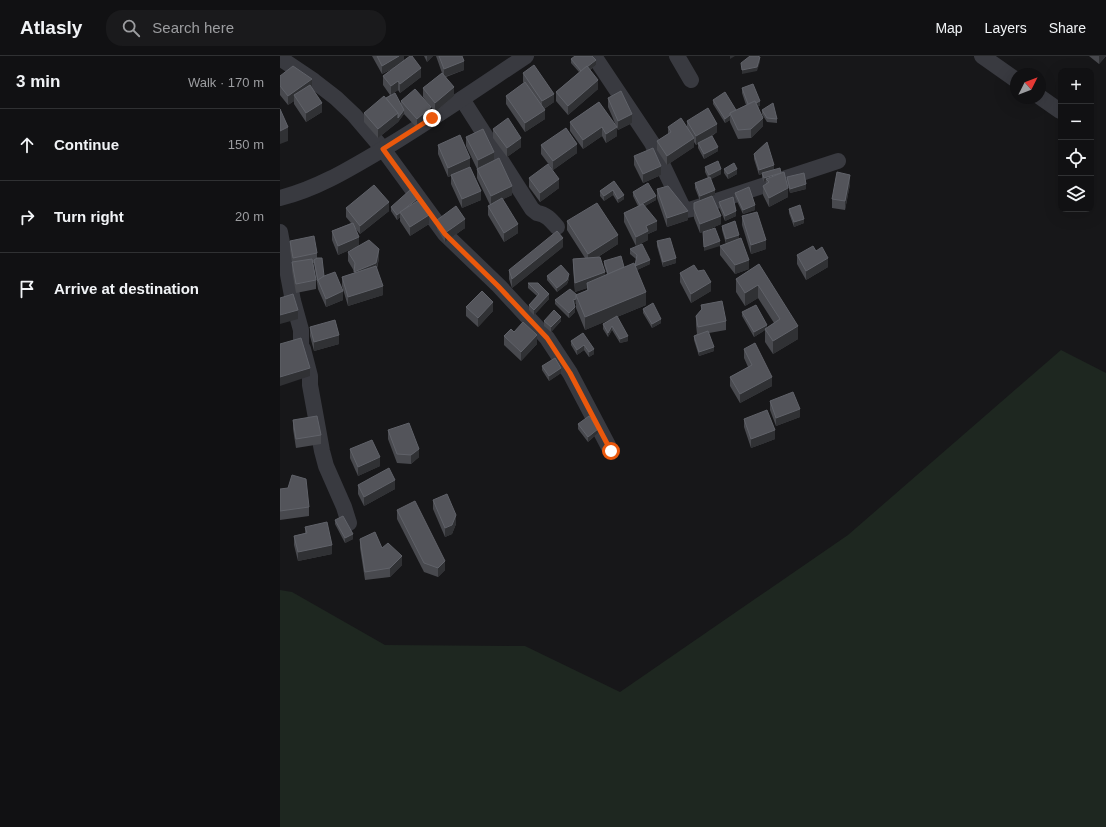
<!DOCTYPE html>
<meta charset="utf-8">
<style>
body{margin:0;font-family:Helvetica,sans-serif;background:#1a1a1c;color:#f1f3f6}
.controls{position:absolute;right:12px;top:12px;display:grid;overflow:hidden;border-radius:8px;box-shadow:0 4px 16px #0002}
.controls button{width:36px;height:36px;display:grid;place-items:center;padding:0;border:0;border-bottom:1px solid #303133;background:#111113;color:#f1f3f6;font:20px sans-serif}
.compass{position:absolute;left:730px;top:12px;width:36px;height:36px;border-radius:50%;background:#111113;box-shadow:0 4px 16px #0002;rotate:48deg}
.stop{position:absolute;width:12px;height:12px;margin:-9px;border:3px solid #ea580c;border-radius:50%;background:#fff}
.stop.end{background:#ea580c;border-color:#fff;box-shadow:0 1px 4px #0008}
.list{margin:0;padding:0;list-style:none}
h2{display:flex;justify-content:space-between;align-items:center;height:52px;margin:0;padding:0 16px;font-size:17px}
h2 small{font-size:13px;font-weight:400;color:#9c9da0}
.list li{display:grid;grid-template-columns:26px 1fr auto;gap:12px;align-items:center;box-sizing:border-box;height:72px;padding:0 16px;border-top:1px solid #303133}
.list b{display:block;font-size:15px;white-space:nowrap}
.list em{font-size:13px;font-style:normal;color:#9c9da0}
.icon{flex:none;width:22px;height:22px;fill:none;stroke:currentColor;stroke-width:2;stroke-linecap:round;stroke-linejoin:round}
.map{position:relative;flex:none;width:826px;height:771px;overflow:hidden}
header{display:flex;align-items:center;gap:24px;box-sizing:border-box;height:56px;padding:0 20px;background:#111113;border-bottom:1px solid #303133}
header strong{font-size:19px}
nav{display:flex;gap:22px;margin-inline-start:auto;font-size:14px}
.search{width:280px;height:36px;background:#1a1a1c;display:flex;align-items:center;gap:10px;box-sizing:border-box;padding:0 14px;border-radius:16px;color:#9c9da0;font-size:15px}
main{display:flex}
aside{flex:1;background:#111113}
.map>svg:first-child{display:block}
.green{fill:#1e2720}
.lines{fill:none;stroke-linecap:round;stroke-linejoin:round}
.street{stroke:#393a40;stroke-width:16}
.wall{fill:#48494e}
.shaded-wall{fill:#303134}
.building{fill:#53545a;stroke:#606269}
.route{stroke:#ea580c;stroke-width:5}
</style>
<header>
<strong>Atlasly</strong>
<div class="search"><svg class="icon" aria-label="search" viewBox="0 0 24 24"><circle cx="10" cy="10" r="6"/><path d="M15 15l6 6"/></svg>Search here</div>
<nav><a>Map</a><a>Layers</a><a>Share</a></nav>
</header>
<main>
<aside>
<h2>3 min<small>Walk · 170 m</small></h2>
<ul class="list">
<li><svg class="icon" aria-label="ahead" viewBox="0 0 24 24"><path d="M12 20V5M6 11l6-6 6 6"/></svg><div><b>Continue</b></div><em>150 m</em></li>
<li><svg class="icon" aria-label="right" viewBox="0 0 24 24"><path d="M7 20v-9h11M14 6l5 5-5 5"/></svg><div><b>Turn right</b></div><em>20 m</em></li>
<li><svg class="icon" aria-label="arrive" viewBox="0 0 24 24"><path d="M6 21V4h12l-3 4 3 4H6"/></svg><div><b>Arrive at destination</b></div></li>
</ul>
</aside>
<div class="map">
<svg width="826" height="771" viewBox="0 0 826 771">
<rect width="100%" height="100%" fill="#171719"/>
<polygon class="green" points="781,294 826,317 826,771 0,771 0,534 12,536 105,589 245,590 340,636 568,479"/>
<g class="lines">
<g class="street">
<polyline points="314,0 372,87 402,150 407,154 412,153 558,105"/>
<polyline points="397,0 411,24"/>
<polyline points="702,0 736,24"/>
<polyline points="0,2 34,25 56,42 74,59 103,93 165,178 219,230 267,282 290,317 331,395"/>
<polyline points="760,41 780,55"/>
<path d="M182,43L252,153L257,157C266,158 271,164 277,171"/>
<path d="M0,142C40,132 74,110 110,89C156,61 201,30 246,0"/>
<polyline points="0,176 13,245 21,274 21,291 23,293 30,320 30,329 42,395 46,410 64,451 69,467"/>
</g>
</g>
<g class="wall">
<polygon points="92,0 124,0 124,4 141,21 120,37 118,34 112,38 121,48 121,45 151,60 137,72 124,58 118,66 98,82 84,66 84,57 110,39 103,29 103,20 114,12 102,18"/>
<polygon points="144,0 153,0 147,6"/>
<polygon points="156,0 183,0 182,0 184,14 166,21 174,40 155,56 143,41 143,32 162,17"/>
<polygon points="809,0 826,0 819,8"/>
<polygon points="291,3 316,9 310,14 318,33 288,59 276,45 276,36 299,16 291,7"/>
<polygon points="243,17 274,46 264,53 265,63 245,76 226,48 226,40 244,27 243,26"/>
<polygon points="0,20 32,32 42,56 26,66 14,48 14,45 8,49 0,39"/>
<polygon points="462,32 480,50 478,50 483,70 471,82 458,83 450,66 450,64 445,67 433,48 433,44 456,54 466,49 462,37"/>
<polygon points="328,42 352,67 338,74 328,51"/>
<polygon points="319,46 337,80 326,87 322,80 303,93 290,75 290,66"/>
<polygon points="482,54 497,63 497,67 487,66 482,58"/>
<polygon points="407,65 437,76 432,80 438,95 424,103 418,92 418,88 416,89 414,86 414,91 387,109 377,94 377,85 388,78 388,71 407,70"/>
<polygon points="213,73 241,91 227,101 213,82"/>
<polygon points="186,81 214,105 232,139 223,143 238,177 224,186 208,159 208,150 210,149 197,122 197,113 186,90"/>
<polygon points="158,89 190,111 201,144 182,152 171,128 171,120 168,121 158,98"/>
<polygon points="261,89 297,97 273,114 261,98"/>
<polygon points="474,98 494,114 501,118 508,141 489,151 483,139 483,130 486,128 486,125 484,126 482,122 482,118 479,119 474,103"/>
<polygon points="354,100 381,119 363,127 354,109"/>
<polygon points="425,111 441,118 431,123 435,139 432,140 441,168 420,177 414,162 414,153 420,145 415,132 415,127 428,122 425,116"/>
<polygon points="444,113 457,118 448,123 444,117"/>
<polygon points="507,121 526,133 510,137 507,126"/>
<polygon points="249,122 279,132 260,146 249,131"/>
<polygon points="334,125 344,143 338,147 333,139 324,145 320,140 320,135"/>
<polygon points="570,128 565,154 552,152 552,143"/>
<polygon points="377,133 408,164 387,171 377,142"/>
<polygon points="353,136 376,144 365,150 377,174 368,178 368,184 356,190 344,166 344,157 358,150 353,140"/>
<polygon points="455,137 475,154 463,158 455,141"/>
<polygon points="137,145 149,168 130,180 120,165 120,161 117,164 111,155 111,151"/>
<polygon points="439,146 456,160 445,165 439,151"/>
<polygon points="66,152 109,155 80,178 75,172 79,190 99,202 97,213 103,239 68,250 62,230 62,221 74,217 74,215 68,205 68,196 76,191 58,199 52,184 52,175 71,167 66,161"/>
<polygon points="509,153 524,167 514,171 509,157"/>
<polygon points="462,160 486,193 471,198 462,169"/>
<polygon points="157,164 185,172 165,186 157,173"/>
<polygon points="287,165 338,188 318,201 325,219 327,218 324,209 324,205 344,211 355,210 356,203 350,198 350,193 370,208 357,214 366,249 337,261 348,285 340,287 332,274 328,281 323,273 323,268 331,263 305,274 296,252 296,248 294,248 295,256 289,262 275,248 275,244 297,239 307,234 307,232 295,236 293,212 293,203 305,202 287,174"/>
<polygon points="442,170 459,183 469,213 455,218 440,199 440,190 446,188 442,174"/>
<polygon points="10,185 37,197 37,202 44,220 63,244 46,251 38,233 34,207 33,207 36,224 36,233 16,237 12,215 12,206 10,194"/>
<polygon points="377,185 396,207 383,211 377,190"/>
<polygon points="283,191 232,232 229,223 229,214"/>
<polygon points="536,195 548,211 526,224 517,208 517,199"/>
<polygon points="479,208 518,283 493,298 485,286 485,274 474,281 462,260 462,256 487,272 494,267 478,242 465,250 456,236 456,223"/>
<polygon points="418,215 431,235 411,247 400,226 400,217"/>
<polygon points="267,220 289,223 287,228 277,236 267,224"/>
<polygon points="248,227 269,243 254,259 249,254 249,249 257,240 248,232"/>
<polygon points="421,249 446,265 446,274 429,277 434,295 419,300 414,284 414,280 417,278 416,269 416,260 421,254"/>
<polygon points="186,251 213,255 198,271 186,260"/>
<polygon points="363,253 381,267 372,272 363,257"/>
<polygon points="264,265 281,265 271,276 264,270"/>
<polygon points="30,271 59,288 34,295 30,280"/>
<polygon points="234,276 257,288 241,305 224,289 224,280"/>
<polygon points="303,277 314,298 309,301 304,294 297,299 291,289 291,285"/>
<polygon points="464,293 492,330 460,347 450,330 450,321 468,311 464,302"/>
<polygon points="262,310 281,317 269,325 262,314"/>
<polygon points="490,345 520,361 496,370 490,354"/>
<polygon points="464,363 495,383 471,392 464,371"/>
<polygon points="13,364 41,379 41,388 16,392 13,373"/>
<polygon points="298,368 318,377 308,386 298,373"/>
<polygon points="108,374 139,401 131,408 117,407 108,383"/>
<polygon points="70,393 100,410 78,420 70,402"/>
<polygon points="78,429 115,433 84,450 78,438"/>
<polygon points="0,433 29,451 29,460 0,464"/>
<polygon points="153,444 176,468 172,478 165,481 153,453"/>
<polygon points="117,454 165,514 158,521 144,516 117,463"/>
<polygon points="55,464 73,483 65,487 55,468"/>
<polygon points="25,471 52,498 18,505 14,489 14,480 25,477"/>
<polygon points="80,483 102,492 122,509 110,521 85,524 80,492"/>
</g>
<g class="shaded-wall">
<polygon points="119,0 124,0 124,6 102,18 102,10"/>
<polygon points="147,0 153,0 147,6"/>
<polygon points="450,0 455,0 450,3"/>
<polygon points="819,0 826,0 819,8"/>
<polygon points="480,1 480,6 477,15 462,18 462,14"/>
<polygon points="316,4 316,9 302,20 302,15"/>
<polygon points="184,5 184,14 164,21 164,13"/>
<polygon points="141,12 141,21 120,37 120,28"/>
<polygon points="32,23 32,32 14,39 14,45 8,49 8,40"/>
<polygon points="318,24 318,33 288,59 288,50"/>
<polygon points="118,25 118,34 111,39 111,30"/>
<polygon points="174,31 174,40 155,56 155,47"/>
<polygon points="274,38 274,46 262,54 262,45"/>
<polygon points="480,45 480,50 468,54 468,49"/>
<polygon points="42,47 42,56 26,66 26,57"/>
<polygon points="151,51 151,60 137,72 137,63"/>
<polygon points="124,54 124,58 118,66 98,82 98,73 118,57"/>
<polygon points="265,54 265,63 245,76 245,67"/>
<polygon points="352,58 352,67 338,74 338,65"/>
<polygon points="450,59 450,64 445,67 445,63"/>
<polygon points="483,62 483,70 471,82 471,73"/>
<polygon points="437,68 437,76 416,89 416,80"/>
<polygon points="8,71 8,85 0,88 0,75"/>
<polygon points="322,71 322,80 303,93 303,84"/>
<polygon points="337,71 337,80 326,87 326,78"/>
<polygon points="241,82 241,91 227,101 227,92"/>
<polygon points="414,82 414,91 387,109 387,100"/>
<polygon points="297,88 297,97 273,114 273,105"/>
<polygon points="438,91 438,95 424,103 424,98"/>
<polygon points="214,96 214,105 198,113 198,104"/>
<polygon points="190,102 190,111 168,121 168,112"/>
<polygon points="494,109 494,114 479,119 479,114"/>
<polygon points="381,110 381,119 363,127 363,118"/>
<polygon points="441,113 441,118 429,124 429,119"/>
<polygon points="457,113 457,118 448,123 448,118"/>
<polygon points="501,117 501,121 486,123 486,125 484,126 484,122"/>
<polygon points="570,119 570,128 565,154 565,145"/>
<polygon points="279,123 279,132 260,146 260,137"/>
<polygon points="526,128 526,133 510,137 510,133"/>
<polygon points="232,130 232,139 211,149 211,140"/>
<polygon points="508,132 508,141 489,151 489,142"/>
<polygon points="333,134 333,139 324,145 324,140"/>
<polygon points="435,134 435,139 420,145 420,140"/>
<polygon points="201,135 201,144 182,152 182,143"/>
<polygon points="344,139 344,143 338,147 338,143"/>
<polygon points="376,140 376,144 360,153 360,149"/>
<polygon points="137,143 137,147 120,157"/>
<polygon points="109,146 109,155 80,178 80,170"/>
<polygon points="475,149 475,154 463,158 463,154"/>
<polygon points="408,155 408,164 387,171 387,162"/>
<polygon points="456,155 456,160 445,165 445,160"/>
<polygon points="120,157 120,161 117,164 117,159"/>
<polygon points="149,159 149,168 130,180 130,171"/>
<polygon points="441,160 441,168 420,177 420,168"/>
<polygon points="185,163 185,172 165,186 165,177"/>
<polygon points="524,163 524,167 514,171 514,166"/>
<polygon points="377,165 377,174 368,178 368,184 356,190 356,181 366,170"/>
<polygon points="238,168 238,177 224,186 224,177"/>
<polygon points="338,179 338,188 308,207 308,198"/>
<polygon points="459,179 459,184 446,188 446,183"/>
<polygon points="79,181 79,190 58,199 58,190"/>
<polygon points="283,182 283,191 232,232 232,223"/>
<polygon points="486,184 486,193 471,198 471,189"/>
<polygon points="440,185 440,190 424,195 424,191"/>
<polygon points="99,193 99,202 96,216 74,225 74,216"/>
<polygon points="396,202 396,207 383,211 383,206"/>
<polygon points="548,202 548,211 526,224 526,215"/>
<polygon points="370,204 370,208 355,215 355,210"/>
<polygon points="469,204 469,213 455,218 455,209"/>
<polygon points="325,216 325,225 307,227 307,232 295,236 295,227"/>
<polygon points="289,218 289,223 287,228 277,236 277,232"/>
<polygon points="431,226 431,235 411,247 411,238"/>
<polygon points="478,229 478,242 465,250 465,237"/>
<polygon points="103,230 103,239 68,250 68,241"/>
<polygon points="63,235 63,244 46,251 46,243"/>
<polygon points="366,236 366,249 305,274 305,261"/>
<polygon points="269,238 269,243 254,259 254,254"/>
<polygon points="296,243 296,248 293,248 293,244"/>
<polygon points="213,246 213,255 198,271 198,262"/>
<polygon points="295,251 295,256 289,262 289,257"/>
<polygon points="18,254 18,263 0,268 0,259"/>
<polygon points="281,261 281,265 271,276 271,271"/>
<polygon points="381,263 381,267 372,272 372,268"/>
<polygon points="487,269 487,273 485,273 485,274 474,281 474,276"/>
<polygon points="332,270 332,274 328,281 328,277"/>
<polygon points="518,270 518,283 493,298 493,285"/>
<polygon points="59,279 59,288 34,295 34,286"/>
<polygon points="257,279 257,288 241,305 241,296"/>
<polygon points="348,280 348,285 340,287 340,283"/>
<polygon points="304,289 304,294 297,299 297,294"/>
<polygon points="434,291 434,295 419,300 419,296"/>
<polygon points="314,293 314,298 309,301 309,296"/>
<polygon points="30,312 30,320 0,330 0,321"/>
<polygon points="281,312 281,317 269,325 269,320"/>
<polygon points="492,321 492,330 460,347 460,338"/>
<polygon points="520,353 520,361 496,370 496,362"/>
<polygon points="318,373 318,377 308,386 308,381"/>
<polygon points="495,374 495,383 471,392 471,383"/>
<polygon points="139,393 139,401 131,408 131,399"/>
<polygon points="100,401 100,410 78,420 78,411"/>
<polygon points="115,424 115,433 84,450 84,441"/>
<polygon points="176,459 176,468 172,478 165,481 165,472"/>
<polygon points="73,478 73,483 65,487 65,482"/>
<polygon points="52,489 52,498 18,505 18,496"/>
<polygon points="122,500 122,509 110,521 110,512"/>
<polygon points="165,505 165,514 158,521 158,512"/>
</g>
<g class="building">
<polygon points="97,0 119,0 102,10"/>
<polygon points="130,0 132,0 141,12 120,28 118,25 111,30 103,20"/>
<polygon points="159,0 182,0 184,5 164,13"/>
<polygon points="295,0 312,0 316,4 307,11 307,10 301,15 291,3"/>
<polygon points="470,0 477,0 480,1 477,11 462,14 461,7"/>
<polygon points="254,9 274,38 262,45 243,17"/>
<polygon points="13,10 32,23 8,40 0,30 0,20"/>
<polygon points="307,10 318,24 288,50 276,36"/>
<polygon points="162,17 174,31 155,47 143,32"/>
<polygon points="245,26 265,54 245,67 226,40"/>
<polygon points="473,28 480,45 476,47 475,45 468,48 462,32"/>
<polygon points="30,29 42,47 26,57 14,39"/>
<polygon points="135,33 151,51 137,63 121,45"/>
<polygon points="341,35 352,58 338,65 328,42"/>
<polygon points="445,36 456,54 450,57 450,59 445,63 433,44"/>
<polygon points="115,37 124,54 118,62 118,57 106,42"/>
<polygon points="104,40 118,57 98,73 84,57"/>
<polygon points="475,45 483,62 471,73 458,74 450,57"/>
<polygon points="319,46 337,71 326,78 322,71 303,84 290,66"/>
<polygon points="493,47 497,63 487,62 482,54"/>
<polygon points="428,52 437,68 416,80 407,65"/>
<polygon points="0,53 8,71 0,75"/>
<polygon points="228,62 241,82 227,92 213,73"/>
<polygon points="401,62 414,82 387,100 377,85 391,76 388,71"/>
<polygon points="286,72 297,88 273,105 261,89"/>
<polygon points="203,73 214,96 198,104 186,81"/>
<polygon points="180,79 190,102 168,112 158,89"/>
<polygon points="432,80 438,91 424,98 418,87"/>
<polygon points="487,86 494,109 479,114 474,98"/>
<polygon points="373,92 381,110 363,118 354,100"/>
<polygon points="219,102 232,130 211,140 197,113"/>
<polygon points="438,105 441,113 429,119 425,111"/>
<polygon points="454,107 457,113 448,118 444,113"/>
<polygon points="268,108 279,123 260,137 249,122"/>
<polygon points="190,111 201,135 182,143 171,119"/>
<polygon points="500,112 501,117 484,122 482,117"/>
<polygon points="504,116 508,132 489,142 483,130 489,126 486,123"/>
<polygon points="557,116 570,119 565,145 552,143"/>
<polygon points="524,117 526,128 510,133 507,121"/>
<polygon points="430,121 435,134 420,140 415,127"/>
<polygon points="334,125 344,139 338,143 333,134 324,140 320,135"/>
<polygon points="368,127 376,140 360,149 353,136"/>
<polygon points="94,129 109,146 80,170 66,152"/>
<polygon points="388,130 408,155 387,162 377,133"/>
<polygon points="469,131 475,149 463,154 455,137"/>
<polygon points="130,134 137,143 117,159 111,151"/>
<polygon points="432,140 441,160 420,168 414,153 414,147"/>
<polygon points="453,141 456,155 445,160 439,146"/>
<polygon points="222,142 238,168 224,177 208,150"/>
<polygon points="139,144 149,159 130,171 120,156"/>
<polygon points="317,147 338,179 308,198 287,165"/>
<polygon points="363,148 377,165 366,170 368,175 356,181 344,157"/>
<polygon points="520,149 524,163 514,166 509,153"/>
<polygon points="176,150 185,163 165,177 157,164"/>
<polygon points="477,156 486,184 471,189 462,160"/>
<polygon points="455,165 459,179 446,183 442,170"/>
<polygon points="73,167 79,181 58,190 52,175"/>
<polygon points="435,172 440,185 424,191 423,176"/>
<polygon points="277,175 283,182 232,223 229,214"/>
<polygon points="34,180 37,197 13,202 10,185"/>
<polygon points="390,182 396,202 383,206 377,185"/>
<polygon points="461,182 469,204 455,209 440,190"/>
<polygon points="89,184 99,193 96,207 74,216 75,207 68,196"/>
<polygon points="362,188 370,204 355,210 357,199 350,193"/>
<polygon points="533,190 536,195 542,191 548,202 526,215 517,199"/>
<polygon points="341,200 344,211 328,218 324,205"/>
<polygon points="320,201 325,216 295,227 293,203"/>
<polygon points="37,202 42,202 44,220 38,224 38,225 34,204"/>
<polygon points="32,203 36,224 16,228 12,206"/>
<polygon points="354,207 366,236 305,261 296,239 308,234 307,227"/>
<polygon points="479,208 518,270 493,285 485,273 500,263 478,229 465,237 456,223"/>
<polygon points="281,209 289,218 287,224 277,232 267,220"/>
<polygon points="414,209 418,215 424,214 431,226 411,238 400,217"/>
<polygon points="96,210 103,230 68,241 62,221"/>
<polygon points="55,216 63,235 46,243 38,224 44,220"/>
<polygon points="248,227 258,227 269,238 254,254 249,249 259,238"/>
<polygon points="290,233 297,239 296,239 296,243 293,244 295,251 289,257 275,244"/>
<polygon points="202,235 213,246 198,262 186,251"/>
<polygon points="13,238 18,254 0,259 0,242"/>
<polygon points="442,245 446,265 418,271 416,260 422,253 421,249"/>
<polygon points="373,247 381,263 372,268 363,253"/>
<polygon points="476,249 487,269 474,276 462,256"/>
<polygon points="274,254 281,261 271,271 264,265"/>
<polygon points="337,260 348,280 340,283 332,270 328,277 323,268"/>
<polygon points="55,264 59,279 34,286 30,271"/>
<polygon points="243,266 257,279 241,296 224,280 231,273 234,276"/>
<polygon points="428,275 434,291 419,296 414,280"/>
<polygon points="303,277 314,293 309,296 304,289 297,294 291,285"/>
<polygon points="21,282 30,312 0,321 0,288"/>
<polygon points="475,287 492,321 460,338 450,321 472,309 464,293"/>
<polygon points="275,302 281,312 269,320 262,310"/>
<polygon points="513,336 520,353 496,362 490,345"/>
<polygon points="487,354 495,374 471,383 464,363"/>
<polygon points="37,360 41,379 16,383 13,364"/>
<polygon points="309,360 318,373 308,381 298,368"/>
<polygon points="129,367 139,393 131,399 117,398 108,374"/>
<polygon points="92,384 100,401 78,411 70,393"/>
<polygon points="109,412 115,424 84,441 78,429"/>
<polygon points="12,419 26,423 29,451 0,455 0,433 8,432"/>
<polygon points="167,438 176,459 172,469 165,472 153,444"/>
<polygon points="135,445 165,505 158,512 144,507 117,454"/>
<polygon points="63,460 73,478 65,482 55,464"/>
<polygon points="47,466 52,489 18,496 14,480 27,477 25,471"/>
<polygon points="95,476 102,492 108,487 122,500 110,512 85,516 80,483"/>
</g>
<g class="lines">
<polyline class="route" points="152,62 103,93 165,178 218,230 267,282 290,317 331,395"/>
</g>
</svg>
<div class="controls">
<button>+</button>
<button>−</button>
<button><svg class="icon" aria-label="locate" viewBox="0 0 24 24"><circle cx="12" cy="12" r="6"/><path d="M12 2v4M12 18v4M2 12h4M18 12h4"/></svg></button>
<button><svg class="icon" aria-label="layers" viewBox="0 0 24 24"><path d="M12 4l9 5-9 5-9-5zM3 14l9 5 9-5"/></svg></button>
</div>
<svg class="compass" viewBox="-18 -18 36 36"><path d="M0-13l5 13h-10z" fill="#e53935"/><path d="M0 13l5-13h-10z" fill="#9c9da0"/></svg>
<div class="stop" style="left:331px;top:395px"></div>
<div class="stop end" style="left:152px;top:62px"></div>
</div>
</main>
